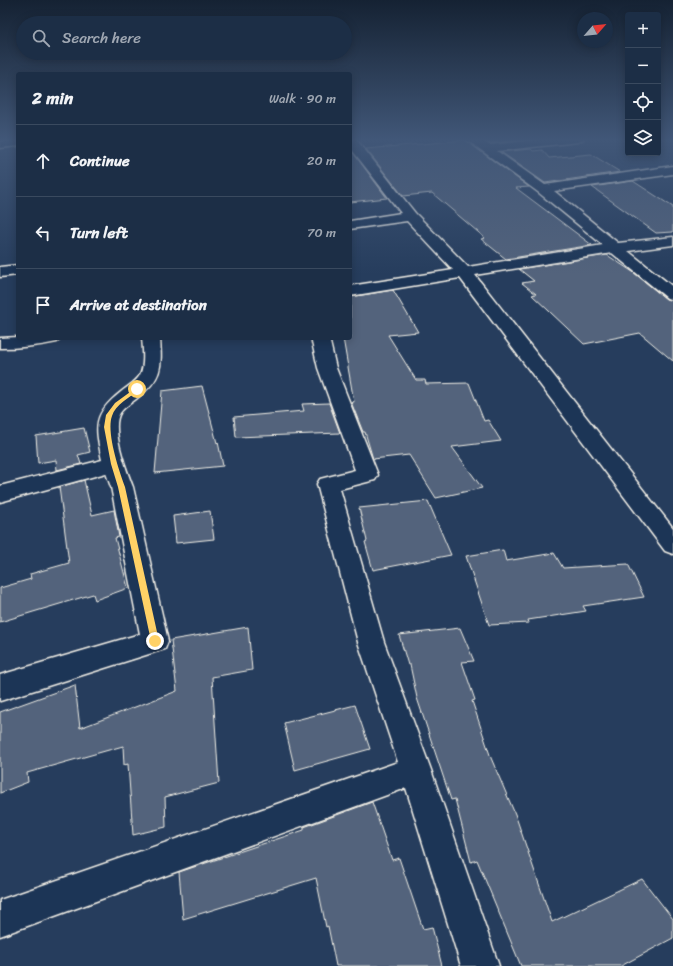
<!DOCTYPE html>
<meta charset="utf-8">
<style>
body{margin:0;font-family:Sriracha,sans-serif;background:#25364d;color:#f1f3f6}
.controls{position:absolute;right:12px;top:12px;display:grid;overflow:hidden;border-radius:4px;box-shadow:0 2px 10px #0003}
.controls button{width:36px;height:36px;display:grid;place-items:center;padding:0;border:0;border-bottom:1px solid #3a4a5f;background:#1c2e46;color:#f1f3f6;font:20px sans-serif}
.compass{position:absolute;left:577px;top:12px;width:36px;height:36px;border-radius:50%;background:#1c2e46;box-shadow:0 2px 10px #0003;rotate:62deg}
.stop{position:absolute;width:12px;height:12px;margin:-9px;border:3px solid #ffd166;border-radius:50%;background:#fff}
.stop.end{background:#ffd166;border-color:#fff;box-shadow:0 1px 4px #0008}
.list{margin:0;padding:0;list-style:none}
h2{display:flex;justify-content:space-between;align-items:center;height:52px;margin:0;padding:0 16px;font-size:17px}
h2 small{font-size:13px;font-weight:400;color:#a0a8b3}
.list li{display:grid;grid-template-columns:26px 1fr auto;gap:12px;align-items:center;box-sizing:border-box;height:72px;padding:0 16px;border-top:1px solid #3a4a5f}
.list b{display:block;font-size:15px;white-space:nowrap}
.list em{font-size:13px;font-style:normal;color:#a0a8b3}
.icon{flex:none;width:22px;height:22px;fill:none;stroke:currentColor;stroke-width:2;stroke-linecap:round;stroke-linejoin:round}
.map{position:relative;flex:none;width:673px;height:966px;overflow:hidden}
.search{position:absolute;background:#1c2e46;box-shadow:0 2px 10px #0003;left:16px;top:16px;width:336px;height:44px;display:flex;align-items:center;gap:10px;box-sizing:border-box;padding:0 14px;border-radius:22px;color:#a0a8b3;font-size:15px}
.panel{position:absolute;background:#1c2e46;box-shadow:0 2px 10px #0003;left:16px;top:72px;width:336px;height:268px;border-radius:4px}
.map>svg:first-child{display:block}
.building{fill:#52647b;stroke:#f4f1e8}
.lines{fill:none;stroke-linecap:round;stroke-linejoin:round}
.street-casing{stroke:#f4f1e8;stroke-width:3}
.secondary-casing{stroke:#f4f1e8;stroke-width:3}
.street{fill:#1d3557;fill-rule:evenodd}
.secondary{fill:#1d3557;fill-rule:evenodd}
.route{fill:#ffd166}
</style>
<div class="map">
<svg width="673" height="966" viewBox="0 0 673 966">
<rect width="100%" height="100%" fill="#263d5d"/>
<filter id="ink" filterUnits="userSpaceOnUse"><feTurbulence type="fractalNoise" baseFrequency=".025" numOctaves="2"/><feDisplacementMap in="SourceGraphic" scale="8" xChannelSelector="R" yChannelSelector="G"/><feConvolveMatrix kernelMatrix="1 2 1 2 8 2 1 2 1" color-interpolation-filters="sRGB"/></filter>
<g filter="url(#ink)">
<g class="building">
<polygon points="483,139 520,139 521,140 489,143"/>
<polygon points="465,140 529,187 516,188 592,245 506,259 481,239 485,238 432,193 403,196 366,149"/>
<polygon points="531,149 533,151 542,150 549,158 591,154 620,172 545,183 501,152"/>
<polygon points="351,150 387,198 350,202"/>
<polygon points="633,181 673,207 673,232 656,233 592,187"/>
<polygon points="607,255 633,272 666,299 673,301 673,361 640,333 584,344 532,295 536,294 522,283 534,281 519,269"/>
<polygon points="393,290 418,332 388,335 416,380 425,380 426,384 469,383 484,421 488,420 501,441 452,447 482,488 436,498 409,455 373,459 365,432 363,432 351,402 354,402 343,338 350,338 350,297"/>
<polygon points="202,386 217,443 218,442 223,466 155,473 162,391"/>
<polygon points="329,403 340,433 236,437 234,417 304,411 302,404"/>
<polygon points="84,428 90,452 78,455 81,464 57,470 56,460 38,463 36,436"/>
<polygon points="84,480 92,515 114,510 119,537 115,538 128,588 95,600 93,594 0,622 0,588 31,579 30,574 69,563 59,487"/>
<polygon points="428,501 451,555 373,570 365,542 367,541 359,508"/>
<polygon points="210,511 214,539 176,543 173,516"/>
<polygon points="503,550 506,561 554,553 563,568 628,564 644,597 583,606 586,611 528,620 529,623 489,625 466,556"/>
<polygon points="248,627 252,670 212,677 219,783 165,797 166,827 133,835 128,764 124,765 123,746 27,773 28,782 0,793 0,712 75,685 80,728 177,691 171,640"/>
<polygon points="460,628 474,661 462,662 475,700 472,701 491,758 515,814 552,922 642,879 673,919 673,938 621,966 521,966 477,860 471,862 455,799 451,800 417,698 410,665 408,665 399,635"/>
<polygon points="355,705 370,749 295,770 284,723"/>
<polygon points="372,802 392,860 399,858 423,929 432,927 442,966 336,966 328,926 326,927 316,878 183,919 179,872 304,830 304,827"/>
</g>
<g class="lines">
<g class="street-casing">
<g id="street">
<polygon points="350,139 356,139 415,213 468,267 603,245 538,192 466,139 480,139 489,145 546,139 584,139 578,142 497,151 545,185 673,166 673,174 554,191 618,243 673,237 673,245 628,251 673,287 673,300 667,298 612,253 475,275 673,528 673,554 665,551 460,278 350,296 350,286 453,270 407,221 350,229 350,221 401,213 350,147"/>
<polygon points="18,265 18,275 0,277 0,267"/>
<path d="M18,337V338H60L57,342C38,346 19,348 0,348V338Z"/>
<path d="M142,338H160C162,369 162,379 136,399C131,403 123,408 120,413C110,429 127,471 133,487L168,641L165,649L0,701V675L140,634L111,487L106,473L0,502V486L102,460C95,426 92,415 121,392C127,387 136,382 140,375C145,365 143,349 142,338Z"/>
<polygon points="311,338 329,338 336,368 378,475 375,480 340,489 384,642 431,770 499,966 461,966 406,788 0,936 0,900 398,762 358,642 317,484 320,479 355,470 318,368"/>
</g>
</g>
<g class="secondary-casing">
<polygon id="secondary" points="18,140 18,146 0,148 0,142"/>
</g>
<use href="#street" class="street"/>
<use href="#secondary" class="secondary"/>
</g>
</g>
<linearGradient id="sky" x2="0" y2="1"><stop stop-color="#152233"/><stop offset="0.51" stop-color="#415778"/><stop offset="1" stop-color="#415778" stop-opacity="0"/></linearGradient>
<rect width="673" height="274" fill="url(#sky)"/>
<path class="route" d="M137,387L139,388V390C130,397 115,405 112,416C106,432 119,471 125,487L159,641L155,644L151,641L118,487L111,464L104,427L106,415L115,403Z"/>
</svg>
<div class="controls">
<button>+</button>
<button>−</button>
<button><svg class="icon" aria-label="locate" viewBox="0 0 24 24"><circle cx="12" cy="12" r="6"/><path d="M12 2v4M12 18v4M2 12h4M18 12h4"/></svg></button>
<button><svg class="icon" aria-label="layers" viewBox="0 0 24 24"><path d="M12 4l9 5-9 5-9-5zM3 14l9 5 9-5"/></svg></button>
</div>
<svg class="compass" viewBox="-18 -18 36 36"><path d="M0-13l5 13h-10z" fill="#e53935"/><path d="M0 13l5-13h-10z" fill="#a0a8b3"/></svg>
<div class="stop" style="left:137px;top:389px"></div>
<div class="stop end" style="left:155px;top:641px"></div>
<div class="search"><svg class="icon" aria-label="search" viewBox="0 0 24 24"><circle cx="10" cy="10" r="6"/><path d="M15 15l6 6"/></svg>Search here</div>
<section class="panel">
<h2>2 min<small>Walk · 90 m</small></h2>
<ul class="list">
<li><svg class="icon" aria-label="ahead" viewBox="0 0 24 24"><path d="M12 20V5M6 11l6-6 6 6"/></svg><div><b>Continue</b></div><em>20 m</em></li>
<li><svg class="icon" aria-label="left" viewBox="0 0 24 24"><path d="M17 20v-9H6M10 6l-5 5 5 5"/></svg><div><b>Turn left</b></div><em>70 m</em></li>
<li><svg class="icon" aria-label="arrive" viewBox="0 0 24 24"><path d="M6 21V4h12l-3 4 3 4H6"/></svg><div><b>Arrive at destination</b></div></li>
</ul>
</section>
</div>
